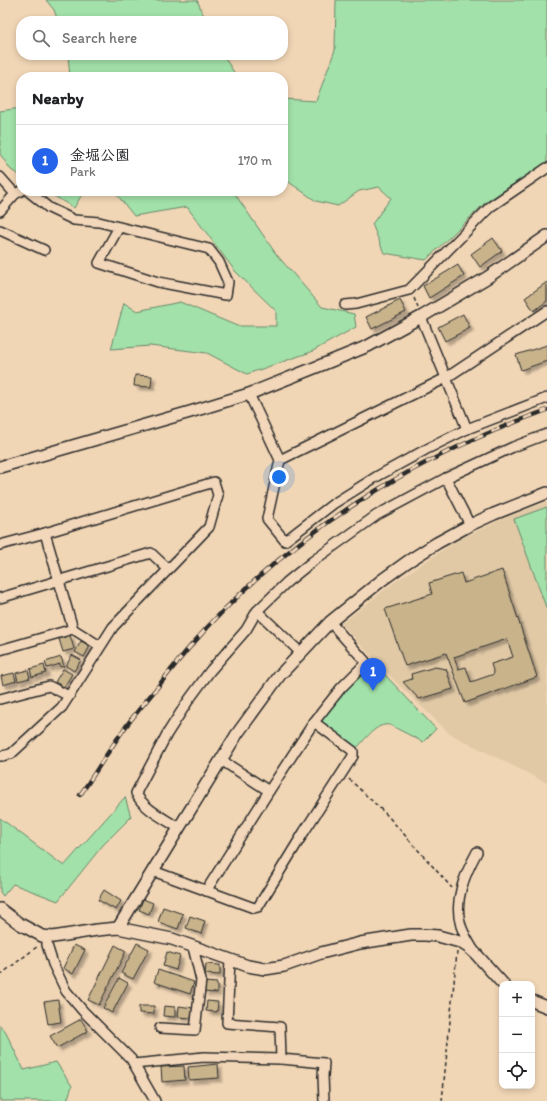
<!DOCTYPE html>
<meta charset="utf-8">
<style>
body{margin:0;font-family:Itim,"Klee One",sans-serif;background:#f6f6f6;color:#202124}
.controls{position:absolute;right:12px;bottom:12px;display:grid;overflow:hidden;border-radius:8px;box-shadow:0 2px 6px #0003}
.controls button{width:36px;height:36px;display:grid;place-items:center;padding:0;border:0;border-bottom:1px solid #e0e0e0;background:#fff;color:#202124;font:20px sans-serif}
.you{position:absolute;left:279px;top:477px;width:14px;height:14px;margin:-10px;border:3px solid #fff;border-radius:50%;background:#1a73e8;box-shadow:0 0 0 6px #1a73e833}
.badge{display:grid;place-items:center;width:26px;height:26px;border-radius:50%;background:#2563eb;color:#fff;font-size:13px;font-weight:700}
.pin{position:absolute;translate:-50% -33px;filter:drop-shadow(0 1px 2px #0008)}
.pin::after{content:'';position:absolute;top:21px;width:14px;height:12px;background:inherit;clip-path:polygon(0 0,100% 0,50% 100%)}
.list{margin:0;padding:0;list-style:none}
h2{display:flex;justify-content:space-between;align-items:center;height:52px;margin:0;padding:0 16px;font-size:17px}
h2 small{font-size:13px;font-weight:400;color:#757577}
.list li{display:grid;grid-template-columns:26px 1fr auto;gap:12px;align-items:center;box-sizing:border-box;height:72px;padding:0 16px;border-top:1px solid #e0e0e0}
.list b{display:block;font-size:15px;white-space:nowrap}
.list p{margin:0;font-size:13px;white-space:nowrap;color:#757577}
.list em{font-size:13px;font-style:normal;color:#757577}
.icon{flex:none;width:22px;height:22px;fill:none;stroke:currentColor;stroke-width:2;stroke-linecap:round;stroke-linejoin:round}
.map{position:relative;flex:none;width:547px;height:1101px;overflow:hidden}
.search{position:absolute;background:#fff;box-shadow:0 2px 6px #0003;left:16px;top:16px;width:272px;height:44px;display:flex;align-items:center;gap:10px;box-sizing:border-box;padding:0 14px;border-radius:16px;color:#757577;font-size:15px}
.panel{position:absolute;background:#fff;box-shadow:0 2px 6px #0003;left:16px;top:72px;width:272px;height:124px;border-radius:16px}
.map>svg:first-child{display:block}
.built{fill:#e1c9a6}
.green{fill:#a2e1a9;stroke:#66866a}
.building{fill:#c8b38b;stroke:#2b2b2b;fill-rule:evenodd;filter:url(#shadow)}
.lines{fill:none;stroke-linecap:round;stroke-linejoin:round}
.minor-casing{stroke:#2b2b2b;stroke-width:12}
.tertiary-casing{stroke:#2b2b2b;stroke-width:14}
.path{stroke:#2b2b2b;stroke-width:1.5;stroke-dasharray:4 3;stroke-linecap:butt}
.minor{stroke:#f3d7ba;stroke-width:9}
.tertiary{stroke:#f3d7ba;stroke-width:11}
.rail-casing{stroke:#2b2b2b;stroke-width:4.5}
.rail{stroke:#f3d7ba;stroke-width:3;stroke-dasharray:9;stroke-linecap:butt}
</style>
<div class="map">
<svg width="547" height="1101" viewBox="0 0 547 1101">
<defs>
<filter id="shadow"><feDropShadow dx="3.5" dy="3.5" stdDeviation="1" flood-color="#0004"/></filter>
</defs>
<rect width="100%" height="100%" fill="#f1d6b5"/>
<filter id="ink" filterUnits="userSpaceOnUse"><feTurbulence type="fractalNoise" baseFrequency=".025" numOctaves="2"/><feDisplacementMap in="SourceGraphic" scale="8" xChannelSelector="R" yChannelSelector="G"/><feConvolveMatrix kernelMatrix="1 2 1 2 8 2 1 2 1" color-interpolation-filters="sRGB"/></filter>
<g filter="url(#ink)">
<polygon class="built" points="547,502 547,783 450,734 398,684 341,624 396,581 458,540 507,517"/>
<g class="green">
<polygon points="46,0 197,0 206,21 58,21 54,10"/>
<polygon points="336,0 547,0 547,162 485,203 426,260 384,253 372,224 391,198 379,187 359,191 338,206 316,201 283,178 283,99 316,101 335,50"/>
<polygon points="68,55 223,55 237,77 70,77"/>
<polygon points="21,108 21,176 11,170 0,154 0,111"/>
<polygon points="46,191 84,191 74,208"/>
<polygon points="114,191 233,191 276,254 322,307 354,314 356,327 311,352 247,374 207,353 150,346 111,349 124,303 137,311 180,302 237,326 276,326 276,311 235,271 187,207 134,216"/>
<polygon points="547,507 547,610 514,519"/>
<path d="M373,662L436,729L423,742L390,725C376,722 364,741 355,750L319,720Z"/>
<polygon points="125,797 131,817 103,845 58,901 13,884 3,896 0,892 0,818 64,866"/>
<polygon points="0,1025 6,1033 24,1070 56,1062 72,1086 67,1101 0,1101"/>
</g>
<g class="building">
<polygon points="493,238 502,251 480,267 471,254"/>
<polygon points="458,265 464,276 429,298 423,286"/>
<polygon points="547,282 547,301 534,311 525,298"/>
<polygon points="400,300 406,312 372,329 366,317"/>
<polygon points="463,314 470,328 445,341 438,327"/>
<polygon points="547,345 547,361 521,370 516,355"/>
<polygon points="135,375 152,376 151,387 134,386"/>
<path d="M502,570L537,677L465,703L446,653L405,666L385,609L432,594L429,583L461,573L464,583ZM507,639L513,657L491,664L494,674L471,682L466,667L458,669L454,657Z"/>
<polygon points="70,635 74,649 63,652 59,639"/>
<polygon points="81,641 90,646 84,657 75,652"/>
<polygon points="72,655 81,660 74,671 66,666"/>
<polygon points="61,657 64,666 60,667 60,664 47,668 45,662"/>
<polygon points="44,665 46,673 32,677 30,669"/>
<polygon points="435,667 446,669 453,689 419,699 403,682 412,679 411,674"/>
<polygon points="63,669 72,674 64,687 55,682"/>
<polygon points="28,670 30,678 18,681 16,673"/>
<polygon points="14,673 16,681 3,685 1,676"/>
<polygon points="104,890 121,901 116,910 98,900"/>
<polygon points="143,899 153,903 149,914 139,910"/>
<polygon points="163,907 183,914 178,929 158,922"/>
<polygon points="190,916 205,921 201,934 186,928"/>
<polygon points="137,943 149,949 133,979 121,973"/>
<polygon points="74,945 85,950 73,974 63,968"/>
<polygon points="115,945 126,951 99,1005 88,1000"/>
<polygon points="167,952 180,956 176,970 163,966"/>
<polygon points="206,964 220,965 220,975 205,974"/>
<polygon points="158,970 194,982 190,994 154,982"/>
<polygon points="119,978 128,983 112,1013 103,1008"/>
<polygon points="205,982 217,983 217,993 204,992"/>
<polygon points="58,1000 61,1022 48,1024 44,1002"/>
<polygon points="207,1001 218,1002 217,1012 206,1011"/>
<polygon points="139,1006 154,1006 154,1014 139,1013"/>
<polygon points="164,1006 175,1007 175,1017 163,1016"/>
<polygon points="179,1006 193,1008 192,1018 178,1017"/>
<polygon points="81,1019 88,1031 57,1048 50,1036"/>
<polygon points="218,1064 219,1078 189,1080 188,1067"/>
<polygon points="184,1066 185,1080 162,1082 161,1067"/>
</g>
<g class="lines">
<g class="minor-casing">
<g id="minor">
<polyline points="0,177 15,194 21,191"/>
<polyline points="28,191 49,208 74,220 99,222 209,249 219,262 228,282 226,295 158,282 99,263 119,227"/>
<polyline points="0,211 15,194"/>
<polyline points="0,230 44,250"/>
<polyline points="345,305 356,304 405,291 409,290 490,207 547,168"/>
<polyline points="421,317 467,429"/>
<polyline points="249,394 280,460 267,519 285,541 333,504 376,477 425,450 467,429 547,398"/>
<polyline points="280,460 446,378 547,311"/>
<polyline points="446,478 470,525"/>
<polyline points="45,533 73,629"/>
<polyline points="0,545 45,533 214,482 218,495 209,527 113,627 62,707 11,754 2,756 0,756"/>
<polyline points="0,598 151,553 168,569"/>
<polyline points="257,611 301,653"/>
<polyline points="0,650 73,629 100,646"/>
<polyline points="0,699 49,686 69,696"/>
<polyline points="221,760 269,791"/>
<path d="M179,828C165,819 142,808 136,793L167,734L188,701L210,671L246,630L257,611L287,582L313,561L377,515L446,478L513,447L547,434"/>
<polyline points="153,871 254,908 258,907 304,832 353,756 353,751 314,722"/>
<polyline points="206,891 269,791 314,722 341,688 363,666 365,661 330,622"/>
<polyline points="47,937 47,945 53,964 66,991 83,1011 131,1059 155,1101"/>
<path d="M474,951C469,943 464,935 461,926C453,901 465,874 477,852"/>
<polyline points="230,960 227,1023 280,1027 281,1059"/>
<polyline points="160,1028 195,1030 201,980 193,947"/>
<polyline points="134,1064 204,1057 281,1059 324,1063 323,1076 324,1101"/>
</g>
</g>
<g class="tertiary-casing">
<g id="tertiary">
<polyline points="0,467 190,412 249,394 319,366 368,346 421,317 488,277 547,236"/>
<polyline points="0,909 20,924 42,936 53,937 97,930 118,928 172,939 248,966 265,969 284,966 321,953 360,943 411,935 425,935 438,936 460,942 468,947 476,954 503,984"/>
<polyline points="118,928 179,828 237,734 280,675 330,622 382,580 407,562 437,543 470,525 494,514 547,493"/>
<polyline points="532,1001 547,1007"/>
</g>
</g>
<g class="path">
<polyline points="414,298 418,308"/>
<polyline points="349,779 386,814 452,888"/>
<polyline points="0,975 38,946"/>
<polyline points="442,1101 457,952"/>
</g>
<use href="#minor" class="minor"/>
<use href="#tertiary" class="tertiary"/>
<g class="rail-casing">
<path id="rail" d="M80,795C96,772 110,748 127,725C136,713 146,701 156,689C167,675 178,661 189,648C242,586 309,531 379,489C432,457 489,431 547,410"/>
</g>
<use href="#rail" class="rail"/>
</g>
</g>
</svg>
<div class="controls">
<button>+</button>
<button>−</button>
<button><svg class="icon" aria-label="locate" viewBox="0 0 24 24"><circle cx="12" cy="12" r="6"/><path d="M12 2v4M12 18v4M2 12h4M18 12h4"/></svg></button>
</div>
<div class="you"></div>
<div class="pin badge" style="left:373px;top:691px">1</div>
<div class="search"><svg class="icon" aria-label="search" viewBox="0 0 24 24"><circle cx="10" cy="10" r="6"/><path d="M15 15l6 6"/></svg>Search here</div>
<section class="panel">
<h2>Nearby<small></small></h2>
<ul class="list">
<li><span class="badge">1</span><div><b>金堀公園</b><p>Park</p></div><em>170 m</em></li>
</ul>
</section>
</div>
